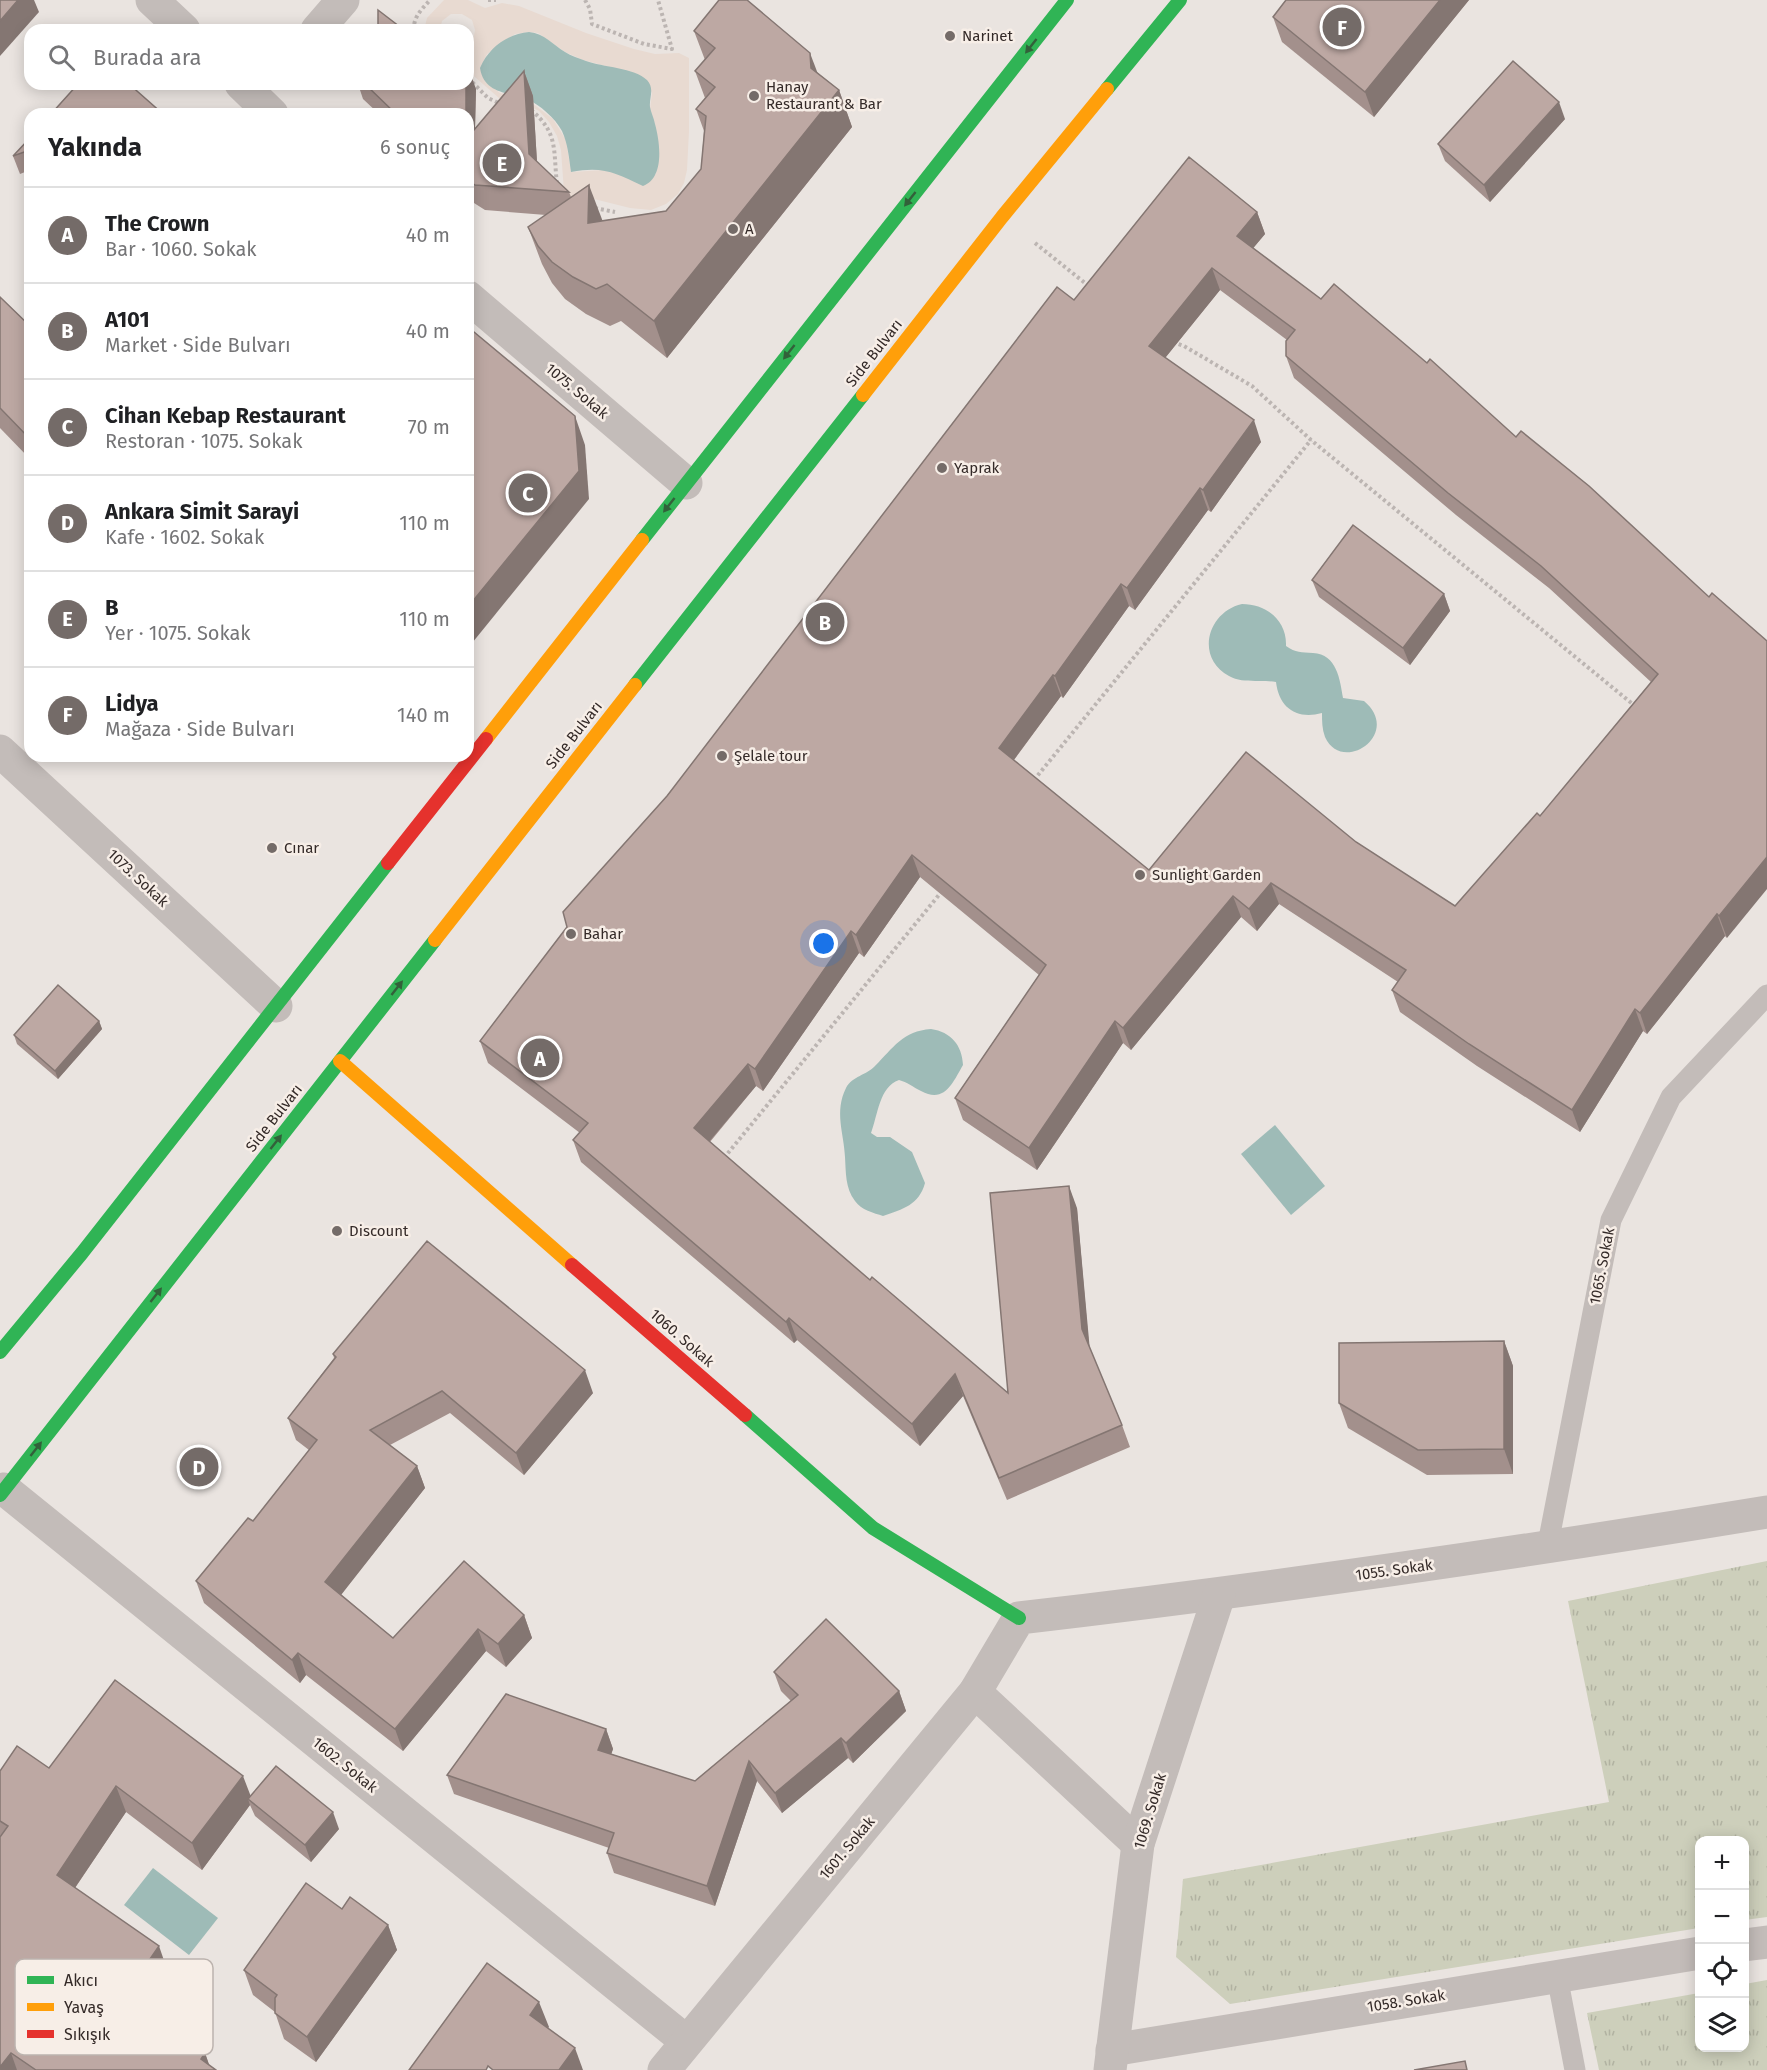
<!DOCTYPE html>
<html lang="tr">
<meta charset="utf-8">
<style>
body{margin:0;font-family:"Fira Sans",sans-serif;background:#f6f6f6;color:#202124}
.controls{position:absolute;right:18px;bottom:18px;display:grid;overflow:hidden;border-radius:12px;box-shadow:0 3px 15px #0003}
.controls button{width:54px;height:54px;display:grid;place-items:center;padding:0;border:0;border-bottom:2px solid #e0e0e0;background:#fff;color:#202124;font:30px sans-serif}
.you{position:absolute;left:824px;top:944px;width:21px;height:21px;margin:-15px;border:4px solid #fff;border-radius:50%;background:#1a73e8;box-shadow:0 0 0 9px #1a73e833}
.badge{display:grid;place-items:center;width:39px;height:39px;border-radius:50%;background:#746b68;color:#fff;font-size:20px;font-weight:700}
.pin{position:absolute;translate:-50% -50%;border:3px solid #fff;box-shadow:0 2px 6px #0006}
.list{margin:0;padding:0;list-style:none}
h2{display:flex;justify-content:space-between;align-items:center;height:78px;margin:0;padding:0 24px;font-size:26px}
h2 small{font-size:20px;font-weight:400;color:#757577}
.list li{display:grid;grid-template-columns:39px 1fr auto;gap:18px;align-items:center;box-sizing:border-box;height:96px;padding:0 24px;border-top:2px solid #e0e0e0}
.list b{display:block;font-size:22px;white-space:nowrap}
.list p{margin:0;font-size:20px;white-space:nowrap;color:#757577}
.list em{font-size:20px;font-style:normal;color:#757577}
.icon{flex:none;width:33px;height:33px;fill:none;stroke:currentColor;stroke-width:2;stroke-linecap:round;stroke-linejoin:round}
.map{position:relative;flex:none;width:1767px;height:2070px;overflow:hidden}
.search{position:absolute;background:#fff;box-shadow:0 3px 15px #0003;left:24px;top:24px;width:450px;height:66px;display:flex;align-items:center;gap:15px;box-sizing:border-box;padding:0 21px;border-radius:18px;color:#757577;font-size:22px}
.panel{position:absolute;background:#fff;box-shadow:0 3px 15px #0003;left:24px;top:108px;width:450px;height:654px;border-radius:18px}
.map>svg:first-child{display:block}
.grass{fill:url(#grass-tufts)}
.plaza{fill:#e8dad1;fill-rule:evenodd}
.water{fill:#9ebbb7}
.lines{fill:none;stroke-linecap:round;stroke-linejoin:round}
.path{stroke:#bcb5b2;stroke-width:4;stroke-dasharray:3 3;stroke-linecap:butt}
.lane{stroke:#c3bcb9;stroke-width:21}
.street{stroke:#c3bcb9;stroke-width:33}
.fast{stroke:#30b455;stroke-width:14}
.slow{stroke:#ff9f0a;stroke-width:14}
.jam{stroke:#e5322d;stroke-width:14}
.wall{fill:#a3908c;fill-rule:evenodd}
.shaded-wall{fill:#847672}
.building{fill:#bda8a3;stroke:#847672;stroke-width:1.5;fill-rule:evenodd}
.oneway{fill:#32613a}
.poi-dot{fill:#746b68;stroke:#f7eee7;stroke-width:2}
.labels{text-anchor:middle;stroke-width:5;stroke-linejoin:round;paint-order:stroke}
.poi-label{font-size:15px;fill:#342a28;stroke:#f7eee7;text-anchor:start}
.street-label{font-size:15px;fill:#342a28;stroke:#f7eee7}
.key{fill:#f7eee7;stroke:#bcb3ae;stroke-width:1.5}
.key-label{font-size:16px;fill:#342a28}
</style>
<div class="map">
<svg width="1767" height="2070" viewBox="0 0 1767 2070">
<defs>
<pattern id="grass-tufts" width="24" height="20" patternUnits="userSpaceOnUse" patternTransform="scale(1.5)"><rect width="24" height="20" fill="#cdcfbb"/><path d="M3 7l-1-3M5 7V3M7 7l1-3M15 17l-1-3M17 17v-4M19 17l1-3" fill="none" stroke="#b1b2a1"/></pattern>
</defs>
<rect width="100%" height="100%" fill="#eae4e0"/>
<g class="grass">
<polygon points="1767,1561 1767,1917 1745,1920 1744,1840 1700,1840 1699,1928 1230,2004 1176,1957 1183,1879 1609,1802 1568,1601"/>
<polygon points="1767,1980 1767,2070 1599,2070 1587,2013 1699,1993 1700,2048 1744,2048 1745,1984"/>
</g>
<path class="plaza" d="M444,0H468L485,8L502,3L519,6L586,33L634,49L655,54L679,53L689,58V131L687,170L684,183L678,194L666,204L651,210L630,208L594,199L571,200L564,192L561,150L557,136L549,122L539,111L528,105L499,98L468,71V44L474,36L475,30L472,20L462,14H451L442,21L440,30H424L427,18ZM529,32L538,33L565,52L583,60L632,73L646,79L652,93L650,109L655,124L659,150L656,174L637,183L623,175L604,170L571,172L566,140L553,119L528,100L500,93L486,82L480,68L487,54L515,34Z"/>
<g class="water">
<path d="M529,32C545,34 552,44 565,52C571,56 579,58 586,61C602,67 635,68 647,80C655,89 649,97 650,107C651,113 654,118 655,124C660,142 665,178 643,186C615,173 604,166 571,172C569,158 568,144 562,131C555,118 540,105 527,99C508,92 484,94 480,68C489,47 508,34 529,32Z"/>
<path d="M1242,604C1266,604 1287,620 1286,646C1296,653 1301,652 1313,653C1337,654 1340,680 1343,698L1364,701C1403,734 1342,775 1325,737C1322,729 1322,721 1322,713C1297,720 1279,708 1276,682C1260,679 1243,684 1229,676C1195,658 1207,612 1242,604Z"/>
<path d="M931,1029C951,1032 962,1045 963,1065C953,1082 945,1104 921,1091C913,1087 907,1082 899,1080C879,1087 878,1115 871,1133L877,1137H890L912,1152L925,1183C919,1205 903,1209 883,1216C874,1213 861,1210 855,1201C845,1188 846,1172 845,1157C844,1133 834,1112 846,1088C852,1076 867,1075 875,1066C893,1048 903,1031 931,1029Z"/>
<polygon points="1275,1125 1325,1186 1291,1215 1241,1154"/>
<polygon points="153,1868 218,1918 189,1955 124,1905"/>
</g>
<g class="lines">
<g class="path">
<polyline points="488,0 496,0"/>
<polyline points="585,0 590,9 592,24 644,44 672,49 658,0"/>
<path d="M414,30C413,17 422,9 430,0"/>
<polyline points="468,78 488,98 501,104"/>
<path d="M531,110C559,133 553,151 557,184"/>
<polyline points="595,208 615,212"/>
<polyline points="1035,243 1090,287"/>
<polyline points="1173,342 1184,346 1252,386 1311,440 1635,706"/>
<polyline points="1034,780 1311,440"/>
<polyline points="724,1158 943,890"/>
</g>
<g class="lane">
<polyline points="1547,1549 1611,1220 1671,1097 1767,995"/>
<polyline points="1557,1976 1575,2070"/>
</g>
<g class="street">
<polyline points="152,0 184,30"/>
<polyline points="317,30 343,0"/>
<polyline points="241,84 272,114"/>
<polyline points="468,297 686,483"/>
<polyline points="0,751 276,1006"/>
<polyline points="4,1489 686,2041"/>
<polyline points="975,1692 1138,1844"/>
<polyline points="1744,1945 1767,1942"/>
<polyline points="1112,2050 1700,1953"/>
<path d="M664,2070L975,1692L1019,1618C1269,1589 1518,1553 1767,1512"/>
<polyline points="1110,2070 1138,1844 1219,1595"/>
</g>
<g class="fast">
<polyline points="1107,89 1180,0"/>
<polyline points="642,540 1067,0"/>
<polyline points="635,685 863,395"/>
<polyline points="0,1352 82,1253 388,863"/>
<polyline points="745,1415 873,1528 1019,1618"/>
<polyline points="0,1495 435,940"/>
</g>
<g class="slow">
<polyline points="863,395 1002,217 1107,89"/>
<polyline points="486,739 642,540"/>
<polyline points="435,940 635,685"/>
<polyline points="340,1061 572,1265"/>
</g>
<g class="jam">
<polyline points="388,863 486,739"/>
<polyline points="572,1265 745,1415"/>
</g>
</g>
<g class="wall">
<polygon points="1286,0 1469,0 1374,117 1282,42 1273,17"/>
<polygon points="694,31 818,73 839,90 852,127 667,358 621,321 610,326 586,314 565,299 552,283 542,264 528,227 546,215 485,210 474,203 468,198 468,114 379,114 363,99 358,84 466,84 476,89 475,129 524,71 533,96 537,162 569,192 571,197 602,221 666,211 701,169 704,131 696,109 705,98 695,71 705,60"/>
<polygon points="1565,119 1490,202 1445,161 1438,144"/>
<polygon points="30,138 30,170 20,174 13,156"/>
<path d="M1257,212L1265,234L1253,248L1321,299L1427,363L1709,597L1727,938L1725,936L1647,1034L1643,1031L1580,1132L1477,1066L1400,1012L1392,990L1398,982L1279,904L1257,931L1241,917L1131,1050L1123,1043L1037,1170L963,1120L955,1098L1039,975L920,877L864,957L859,953L763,1091L756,1086L710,1142L870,1280L1008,1393L1077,1208L1089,1347L1122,1425L1130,1447L1007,1500L963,1396L920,1446L797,1340L794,1343L581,1162L573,1140L580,1133L488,1063L480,1041L667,796L1074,300ZM1220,290L1287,340L1286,356L1294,378L1456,515L1549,588L1651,682L1540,816L1455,906L1356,842L1149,870L1014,760L1061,696L1063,698L1129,606L1135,610L1208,510L1211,512L1261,442L1165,358Z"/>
<polygon points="0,297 30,326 30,459 0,428"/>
<polygon points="1312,580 1444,594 1450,611 1410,665 1319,597"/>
<polygon points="99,1021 102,1029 58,1079 17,1044 14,1035"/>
<polygon points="1504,1341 1513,1366 1513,1474 1427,1475 1348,1428 1339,1403"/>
<polygon points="333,1354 593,1393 524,1475 450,1413 390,1445 417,1466 425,1488 341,1594 393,1638 524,1615 532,1638 506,1667 486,1651 403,1751 306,1675 300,1683 204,1603 196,1581 253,1521 309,1450 296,1440 288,1418 334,1358"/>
<polygon points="774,1672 899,1691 906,1711 853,1763 848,1758 782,1813 757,1781 715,1906 614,1873 607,1853 609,1848 454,1794 447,1775 606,1729 613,1749 611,1754 695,1781 791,1701 781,1691"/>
<polygon points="0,1771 251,1797 339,1829 311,1862 255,1816 250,1805 202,1870 126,1812 75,1888 168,1972 142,2011 205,2053 209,2065 216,2070 0,2070"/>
<polygon points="342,1909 388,1925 397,1950 316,2062 284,2039 275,2012 253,1995 244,1970"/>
</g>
<g class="shaded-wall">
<polygon points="18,0 34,0 39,12 0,56 0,21"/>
<polygon points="1440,0 1469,0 1374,117 1365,92"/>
<polygon points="810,53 824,90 811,68"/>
<polygon points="468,67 476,89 474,165 468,148 468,114 466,114 466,84 468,84"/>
<polygon points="524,71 533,96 538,179 529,154"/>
<polygon points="839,90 852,127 667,358 654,321"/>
<polygon points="1559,102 1565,119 1490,202 1484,185"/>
<polygon points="589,185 603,222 588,223"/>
<polygon points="1257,212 1265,234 1245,258 1237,236"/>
<polygon points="1212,268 1220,290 1157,368 1149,346"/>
<polygon points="575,416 585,445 589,499 468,648 468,607"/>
<polygon points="1254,420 1261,442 1211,512 1203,490"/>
<polygon points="1200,488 1208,510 1135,610 1127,588"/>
<polygon points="1121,584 1129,606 1063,698 1055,676"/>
<polygon points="1444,594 1450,611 1410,665 1403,648"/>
<polygon points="1053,675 1061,696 1007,769 999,748"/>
<polygon points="912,855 920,877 864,957 856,935"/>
<polygon points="1767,857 1767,889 1727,938 1719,916"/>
<polygon points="1271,883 1279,904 1257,931 1249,909"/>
<polygon points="1233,896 1241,917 1131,1050 1123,1028"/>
<polygon points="1717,914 1725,936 1647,1034 1640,1013"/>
<polygon points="851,931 859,953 763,1091 755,1069"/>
<polygon points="1635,1009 1643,1031 1580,1132 1572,1110"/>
<polygon points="99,1021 102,1029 58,1079 55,1071"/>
<polygon points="1115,1021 1123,1043 1037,1170 1029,1148"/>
<polygon points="748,1064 756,1086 702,1150 694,1128"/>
<polygon points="1069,1186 1077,1208 1090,1351 1082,1329"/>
<polygon points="789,1318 797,1340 794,1343 786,1322"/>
<polygon points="1504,1341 1513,1366 1513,1474 1504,1449"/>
<polygon points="585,1370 593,1393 524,1475 516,1453"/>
<polygon points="955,1374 963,1396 920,1446 912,1424"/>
<polygon points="417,1466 425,1488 334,1604 325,1582"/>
<polygon points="524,1615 532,1638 506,1667 498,1644"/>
<polygon points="478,1629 486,1651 403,1751 395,1729"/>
<polygon points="298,1653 306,1675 300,1683 292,1660"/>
<polygon points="899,1691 906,1711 853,1763 846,1743"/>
<polygon points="606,1729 613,1749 606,1770 598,1750"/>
<polygon points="841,1738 848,1758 782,1813 775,1793"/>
<polygon points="749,1761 757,1781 715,1906 707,1886"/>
<polygon points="243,1776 253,1802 248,1799 250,1805 202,1870 192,1843"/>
<polygon points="116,1786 126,1812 66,1901 57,1875"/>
<polygon points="333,1812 339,1829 311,1862 305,1845"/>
<polygon points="388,1925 397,1950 316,2062 307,2037"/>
<polygon points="159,1946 168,1972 132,2024 123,1998"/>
<polygon points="539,2002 549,2027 539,2040 530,2015"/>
<polygon points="575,2048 583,2070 559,2070"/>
<polygon points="11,2053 17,2070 0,2070 0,2067"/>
<polygon points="205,2053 211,2070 201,2059"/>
</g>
<g class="building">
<polygon points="0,0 18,0 0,21"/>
<polygon points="719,0 747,0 810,53 811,68 839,90 654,321 607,284 596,289 573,277 552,262 538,246 528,227 589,185 588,223 666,211 701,169 706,116 696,109 715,87 695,71 715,48 694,31"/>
<polygon points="1286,0 1440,0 1365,92 1273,17"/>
<polygon points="378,10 404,30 378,30"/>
<polygon points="1513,61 1559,102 1484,185 1438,144"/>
<polygon points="524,71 529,154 569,192 475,185 468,180 468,137"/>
<polygon points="78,84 129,84 163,114 51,114"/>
<polygon points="365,84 466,84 466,114 396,114"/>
<polygon points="30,138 30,150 13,156"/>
<path d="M1189,157L1257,212L1237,236L1321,299L1334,284L1427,363L1430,359L1516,437L1521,431L1589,486L1709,597L1712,593L1767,641V857L1719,916L1717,914L1640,1013L1635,1009L1572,1110L1469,1044L1392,990L1406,970L1271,883L1249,909L1233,896L1123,1028L1115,1021L1029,1148L955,1098L1046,965L912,855L856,935L851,931L755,1069L748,1064L694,1128L870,1280L872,1277L1008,1393L990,1193L1069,1186L1082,1329L1122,1425L999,1478L955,1374L912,1424L789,1318L786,1322L573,1140L588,1123L480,1041L567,927L563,912L667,796L1057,287L1074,300ZM1212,268L1295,330L1286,341V356L1448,493L1541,566L1658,674L1540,816L1537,813L1455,906L1356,842L1246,752L1149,870L999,748L1053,675L1055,676L1121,584L1127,588L1200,488L1203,490L1254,420L1149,346Z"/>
<polygon points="0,297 30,326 30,439 0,408"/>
<polygon points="468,327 575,416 579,471 468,607"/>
<polygon points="1353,525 1444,594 1403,648 1312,580"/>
<polygon points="58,985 99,1021 55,1071 14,1035"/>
<polygon points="427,1241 585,1370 516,1453 442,1391 370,1430 417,1466 325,1582 393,1638 464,1561 524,1615 498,1644 478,1629 395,1729 298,1653 292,1660 196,1581 248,1518 253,1521 317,1440 288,1418 336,1357 333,1354"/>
<polygon points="1504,1341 1504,1449 1418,1450 1339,1403 1339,1343"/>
<polygon points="826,1619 899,1691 846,1743 841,1738 775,1793 749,1761 707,1886 607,1853 614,1833 447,1775 506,1694 606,1729 598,1750 695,1781 798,1695 774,1672"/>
<polygon points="115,1680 243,1776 192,1843 116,1786 57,1875 159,1946 123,1998 205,2053 201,2059 216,2070 36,2070 11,2053 0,2067 0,1837 8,1826 0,1821 0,1771 17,1746 49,1768"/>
<polygon points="276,1766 333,1812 305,1845 248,1799"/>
<polygon points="306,1883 342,1909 350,1897 388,1925 307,2037 275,2013 275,1998 277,1995 244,1970"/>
<polygon points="487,1963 539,2002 530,2015 575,2048 559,2070 493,2070 488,2066 486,2070 409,2070"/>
<polygon points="1465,2061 1467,2070 1414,2070"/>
</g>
<defs><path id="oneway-solid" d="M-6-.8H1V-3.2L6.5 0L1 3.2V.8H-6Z" transform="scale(1.5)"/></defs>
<g class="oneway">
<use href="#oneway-solid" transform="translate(1031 46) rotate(128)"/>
<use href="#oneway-solid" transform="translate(910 199) rotate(128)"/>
<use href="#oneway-solid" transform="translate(789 352) rotate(128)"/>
<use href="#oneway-solid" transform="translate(669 505) rotate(128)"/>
<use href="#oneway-solid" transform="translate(397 988) rotate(-52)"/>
<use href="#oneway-solid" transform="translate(276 1142) rotate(-52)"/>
<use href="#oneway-solid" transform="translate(156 1295) rotate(-52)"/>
<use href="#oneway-solid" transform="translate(36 1449) rotate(-52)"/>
</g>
<g class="poi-dot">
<circle cx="950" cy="36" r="6"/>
<circle cx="754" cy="96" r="6"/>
<circle cx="733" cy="229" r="6"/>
<circle cx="942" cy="468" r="6"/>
<circle cx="722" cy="756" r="6"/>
<circle cx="272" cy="848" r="6"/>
<circle cx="1140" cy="875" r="6"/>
<circle cx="571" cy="934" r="6"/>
<circle cx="337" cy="1231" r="6"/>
</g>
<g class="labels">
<g class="poi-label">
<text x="962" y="41">Narinet</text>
<text x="766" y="92">Hanay<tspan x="766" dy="17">Restaurant &amp; Bar</tspan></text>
<text x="745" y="234">A</text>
<text x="954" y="473">Yaprak</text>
<text x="734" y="761">Şelale tour</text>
<text x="284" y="853">Cınar</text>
<text x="1152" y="880">Sunlight Garden</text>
<text x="583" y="939">Bahar</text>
<text x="349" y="1236">Discount</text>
</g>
<g class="street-label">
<text transform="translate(874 353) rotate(-52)" y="5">Side Bulvarı</text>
<text transform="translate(577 391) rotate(40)" y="5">1075. Sokak</text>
<text transform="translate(574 735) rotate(-52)" y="5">Side Bulvarı</text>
<text transform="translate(138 878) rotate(43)" y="5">1073. Sokak</text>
<text transform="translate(274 1118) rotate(-52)" y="5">Side Bulvarı</text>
<text transform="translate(1602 1266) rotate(-79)" y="5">1065. Sokak</text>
<text transform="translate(682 1338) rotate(41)" y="5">1060. Sokak</text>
<text transform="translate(1394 1570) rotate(-8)" y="5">1055. Sokak</text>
<text transform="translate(345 1765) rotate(39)" y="5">1602. Sokak</text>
<text transform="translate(1150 1811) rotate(-73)" y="5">1069. Sokak</text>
<text transform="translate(847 1848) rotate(-50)" y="5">1601. Sokak</text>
<text transform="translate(1406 2001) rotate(-9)" y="5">1058. Sokak</text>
</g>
</g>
<rect x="15" y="1959" width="198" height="96" rx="9" class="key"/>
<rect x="27" y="1976" width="27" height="8" fill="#30b455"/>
<rect x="27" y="2003" width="27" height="8" fill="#ff9f0a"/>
<rect x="27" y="2030" width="27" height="8" fill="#e5322d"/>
<g class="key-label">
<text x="64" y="1986">Akıcı</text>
<text x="64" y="2013">Yavaş</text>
<text x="64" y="2040">Sıkışık</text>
</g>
</svg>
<div class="controls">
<button>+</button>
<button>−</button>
<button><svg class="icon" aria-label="locate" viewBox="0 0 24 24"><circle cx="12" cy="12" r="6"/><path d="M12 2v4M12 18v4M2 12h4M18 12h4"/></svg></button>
<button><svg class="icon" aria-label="layers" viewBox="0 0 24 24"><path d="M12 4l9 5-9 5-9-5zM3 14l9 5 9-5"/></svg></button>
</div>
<div class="you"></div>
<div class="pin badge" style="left:540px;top:1058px">A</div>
<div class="pin badge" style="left:825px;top:622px">B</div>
<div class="pin badge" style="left:528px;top:493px">C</div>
<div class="pin badge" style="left:199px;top:1467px">D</div>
<div class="pin badge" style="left:502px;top:163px">E</div>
<div class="pin badge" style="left:1342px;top:27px">F</div>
<div class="search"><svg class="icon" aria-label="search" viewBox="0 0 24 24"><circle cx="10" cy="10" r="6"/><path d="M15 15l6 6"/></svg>Burada ara</div>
<section class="panel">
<h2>Yakında<small>6 sonuç</small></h2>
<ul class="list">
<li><span class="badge">A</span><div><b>The Crown</b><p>Bar · 1060. Sokak</p></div><em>40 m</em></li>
<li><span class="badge">B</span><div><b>A101</b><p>Market · Side Bulvarı</p></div><em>40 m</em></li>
<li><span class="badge">C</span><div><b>Cihan Kebap Restaurant</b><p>Restoran · 1075. Sokak</p></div><em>70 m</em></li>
<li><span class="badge">D</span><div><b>Ankara Simit Sarayi</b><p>Kafe · 1602. Sokak</p></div><em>110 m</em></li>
<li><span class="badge">E</span><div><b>B</b><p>Yer · 1075. Sokak</p></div><em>110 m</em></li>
<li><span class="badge">F</span><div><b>Lidya</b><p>Mağaza · Side Bulvarı</p></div><em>140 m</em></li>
</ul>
</section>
</div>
